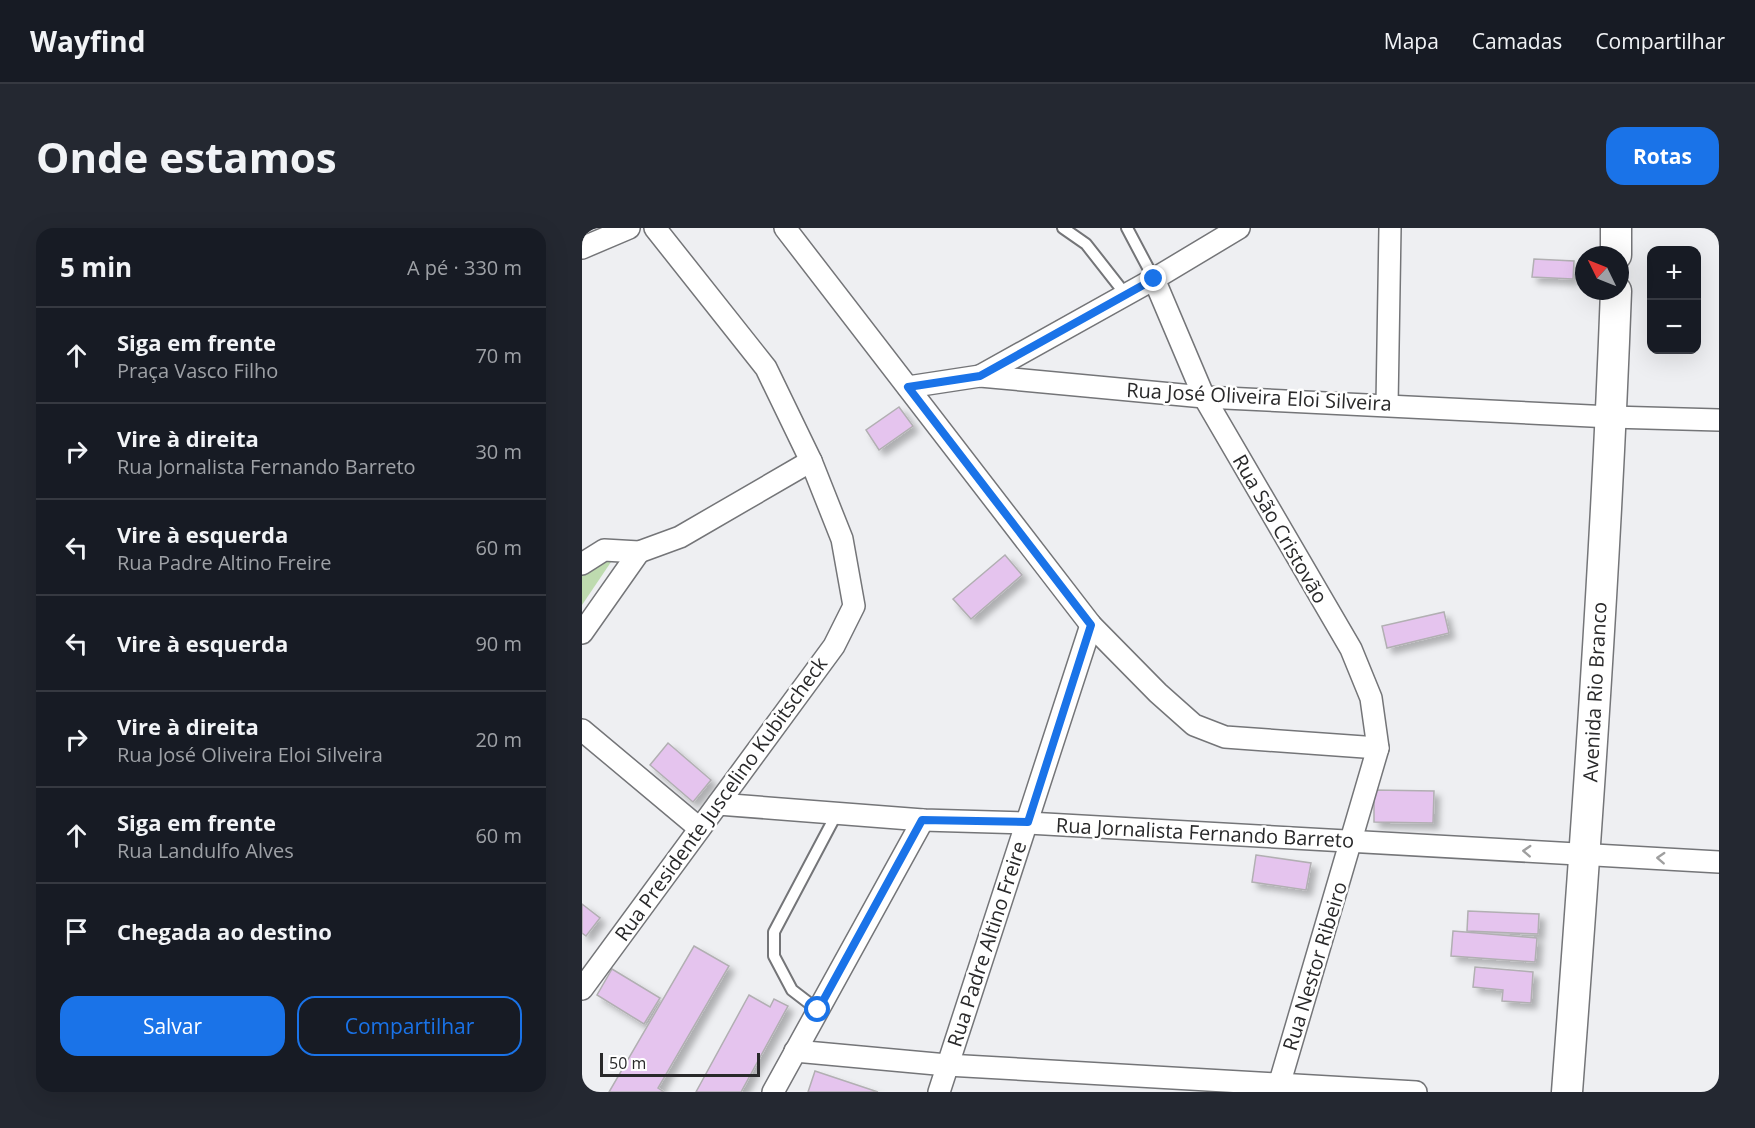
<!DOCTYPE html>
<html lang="pt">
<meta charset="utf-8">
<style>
body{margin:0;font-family:"Open Sans",sans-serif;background:#242831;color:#f1f3f6}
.controls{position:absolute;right:18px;top:18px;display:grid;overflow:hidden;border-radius:12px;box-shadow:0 6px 24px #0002}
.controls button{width:54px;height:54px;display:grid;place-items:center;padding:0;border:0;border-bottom:2px solid #363941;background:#171b24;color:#f1f3f6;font:30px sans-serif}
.compass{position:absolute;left:993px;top:18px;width:54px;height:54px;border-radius:50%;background:#171b24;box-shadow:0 6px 24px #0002;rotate:313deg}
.scale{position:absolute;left:18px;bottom:15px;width:160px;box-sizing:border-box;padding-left:6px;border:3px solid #29292a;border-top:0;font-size:16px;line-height:21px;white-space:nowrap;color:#29292a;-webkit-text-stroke:4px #fff;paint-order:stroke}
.stop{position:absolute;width:18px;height:18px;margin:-14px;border:4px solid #1a73e8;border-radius:50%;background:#fff}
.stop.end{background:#1a73e8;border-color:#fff;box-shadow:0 2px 6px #0008}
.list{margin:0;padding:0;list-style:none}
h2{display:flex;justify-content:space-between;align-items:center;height:78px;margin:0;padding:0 24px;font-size:26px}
h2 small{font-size:20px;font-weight:400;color:#9ea1a6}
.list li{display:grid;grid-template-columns:39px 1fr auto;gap:18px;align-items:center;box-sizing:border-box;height:96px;padding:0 24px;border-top:2px solid #363941}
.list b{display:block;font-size:22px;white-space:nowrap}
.list p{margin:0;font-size:20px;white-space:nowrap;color:#9ea1a6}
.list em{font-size:20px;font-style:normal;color:#9ea1a6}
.actions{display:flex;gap:12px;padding:18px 24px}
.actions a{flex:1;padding:14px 0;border:2px solid #1a73e8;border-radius:18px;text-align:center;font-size:21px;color:#1a73e8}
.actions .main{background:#1a73e8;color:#fff}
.icon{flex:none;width:33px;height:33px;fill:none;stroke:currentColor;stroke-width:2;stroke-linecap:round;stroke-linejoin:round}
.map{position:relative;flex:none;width:1137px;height:864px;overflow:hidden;border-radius:18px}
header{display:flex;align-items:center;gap:36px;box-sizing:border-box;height:84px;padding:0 30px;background:#171b24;border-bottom:2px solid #363941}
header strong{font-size:28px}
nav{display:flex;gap:33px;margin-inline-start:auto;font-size:21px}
.intro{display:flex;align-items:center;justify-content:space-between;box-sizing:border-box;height:144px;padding:0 36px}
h1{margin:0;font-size:42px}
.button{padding:15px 27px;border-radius:18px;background:#1a73e8;color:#fff;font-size:21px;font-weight:700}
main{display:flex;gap:36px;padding:0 36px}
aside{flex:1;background:#171b24;border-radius:18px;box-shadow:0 6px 24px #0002}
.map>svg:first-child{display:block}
.green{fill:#bedbaf}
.building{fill:#e5c4ee;stroke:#b1afb2;stroke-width:1.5;filter:url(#shadow)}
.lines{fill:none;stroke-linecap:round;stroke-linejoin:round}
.lane-casing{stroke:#747578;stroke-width:14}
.street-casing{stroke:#747578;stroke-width:24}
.secondary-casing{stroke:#747578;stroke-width:33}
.lane{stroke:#fff;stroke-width:10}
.street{stroke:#fff;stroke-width:21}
.secondary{stroke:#fff;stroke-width:30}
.oneway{stroke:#9f9f9f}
.route{stroke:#1a73e8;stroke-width:8}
.labels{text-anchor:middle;stroke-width:5;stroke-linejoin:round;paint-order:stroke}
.street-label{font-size:20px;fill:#29292a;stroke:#fff}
</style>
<header>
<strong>Wayfind</strong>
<nav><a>Mapa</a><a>Camadas</a><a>Compartilhar</a></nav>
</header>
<div class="intro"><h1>Onde estamos</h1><a class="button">Rotas</a></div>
<main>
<aside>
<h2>5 min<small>A pé · 330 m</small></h2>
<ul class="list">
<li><svg class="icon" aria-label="ahead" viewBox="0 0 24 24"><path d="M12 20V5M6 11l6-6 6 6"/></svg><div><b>Siga em frente</b><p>Praça Vasco Filho</p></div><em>70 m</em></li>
<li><svg class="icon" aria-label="right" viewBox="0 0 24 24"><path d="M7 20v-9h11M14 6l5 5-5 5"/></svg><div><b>Vire à direita</b><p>Rua Jornalista Fernando Barreto</p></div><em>30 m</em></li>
<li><svg class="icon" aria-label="left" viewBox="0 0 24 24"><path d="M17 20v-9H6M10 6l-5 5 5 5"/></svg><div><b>Vire à esquerda</b><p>Rua Padre Altino Freire</p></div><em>60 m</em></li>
<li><svg class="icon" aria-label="left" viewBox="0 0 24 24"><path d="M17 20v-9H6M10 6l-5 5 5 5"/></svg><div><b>Vire à esquerda</b></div><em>90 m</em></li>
<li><svg class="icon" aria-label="right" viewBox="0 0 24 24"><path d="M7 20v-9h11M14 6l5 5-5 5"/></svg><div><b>Vire à direita</b><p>Rua José Oliveira Eloi Silveira</p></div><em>20 m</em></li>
<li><svg class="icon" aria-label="ahead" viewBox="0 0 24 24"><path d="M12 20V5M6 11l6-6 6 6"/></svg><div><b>Siga em frente</b><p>Rua Landulfo Alves</p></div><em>60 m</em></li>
<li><svg class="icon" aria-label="arrive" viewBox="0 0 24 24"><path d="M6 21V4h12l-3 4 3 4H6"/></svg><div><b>Chegada ao destino</b></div></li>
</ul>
<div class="actions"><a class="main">Salvar</a><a>Compartilhar</a></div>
</aside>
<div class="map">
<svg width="1137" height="864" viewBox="0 0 1137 864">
<defs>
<filter id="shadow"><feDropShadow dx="5.5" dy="5.5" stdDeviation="3" flood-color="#0004"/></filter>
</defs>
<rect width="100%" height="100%" fill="#eeeff2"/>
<polygon class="green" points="21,332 29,334 0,377 0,346"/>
<g class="building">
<polygon points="952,31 992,33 991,51 950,49"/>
<polygon points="317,179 331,198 297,222 284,202"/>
<polygon points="423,327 440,347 389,391 371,371"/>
<polygon points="862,384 867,405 805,420 800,398"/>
<polygon points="86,515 129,552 111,574 68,537"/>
<polygon points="792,562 852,563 851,595 792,594"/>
<polygon points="674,627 729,635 724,662 670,654"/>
<polygon points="0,676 18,690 4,708 0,705"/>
<polygon points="886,683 957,686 956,706 885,703"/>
<polygon points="871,703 955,710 953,734 869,728"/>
<polygon points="112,718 147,738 76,860 82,864 27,864"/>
<polygon points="893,739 951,744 949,775 920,773 921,762 891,759"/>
<polygon points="30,741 78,770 62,796 15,767"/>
<polygon points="167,767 188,779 192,771 206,778 159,864 114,864"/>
<polygon points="233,843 296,864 226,864"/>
</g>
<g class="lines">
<g class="lane-casing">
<g id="lane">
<polyline points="481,0 504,16 544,67"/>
<polyline points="545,0 572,51"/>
<polyline points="236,782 210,762 192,728 192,704 255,585"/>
</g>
</g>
<g class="street-casing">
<g id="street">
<polyline points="203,0 509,397 576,465 612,497 643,509 796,520"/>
<polyline points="0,20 47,0"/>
<polyline points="572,51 622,169 769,421 789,470 796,520 695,864"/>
<polyline points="398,148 572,51 657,0"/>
<polyline points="326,159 398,148 622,169 1029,189 1137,192"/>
<polyline points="805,177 808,0"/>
<polyline points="0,336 22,322 57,324 98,309 229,233"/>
<polyline points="0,405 57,324"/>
<polyline points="0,502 117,600"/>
<polyline points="136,576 341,592 446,595 1137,634"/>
<polyline points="0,761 252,418 272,378 260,311 229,233 184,140 73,0"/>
<polyline points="213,823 365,837 834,864"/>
<polyline points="191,864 341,592"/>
<polyline points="357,864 509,397"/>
</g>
</g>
<g class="secondary-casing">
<g id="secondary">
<polyline points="1034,0 1034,27"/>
<path d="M985,864C1005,597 1024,330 1034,63"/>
</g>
</g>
<use href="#lane" class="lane"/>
<use href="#street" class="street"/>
<use href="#secondary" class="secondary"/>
</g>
<defs><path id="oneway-chevron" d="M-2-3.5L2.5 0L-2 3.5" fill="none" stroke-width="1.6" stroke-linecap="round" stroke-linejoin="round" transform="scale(1.5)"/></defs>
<g class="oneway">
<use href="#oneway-chevron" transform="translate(945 623) rotate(-177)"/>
<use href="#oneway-chevron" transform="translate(1079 630) rotate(-177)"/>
</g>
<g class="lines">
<polyline class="route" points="236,782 340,592 446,594 509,397 326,159 398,148 572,51"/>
</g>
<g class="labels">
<g class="street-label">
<text transform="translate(677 169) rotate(3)" y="7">Rua José Oliveira Eloi Silveira</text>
<text transform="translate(698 301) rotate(60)" y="7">Rua São Cristovão</text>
<text transform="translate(1013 464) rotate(-87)" y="7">Avenida Rio Branco</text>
<text transform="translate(139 571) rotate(-54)" y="7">Rua Presidente Juscelino Kubitscheck</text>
<text transform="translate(623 605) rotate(3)" y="7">Rua Jornalista Fernando Barreto</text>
<text transform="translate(405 716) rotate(-72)" y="7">Rua Padre Altino Freire</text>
<text transform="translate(733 738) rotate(-73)" y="7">Rua Nestor Ribeiro</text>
</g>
</g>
</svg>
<div class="controls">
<button>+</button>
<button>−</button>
</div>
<svg class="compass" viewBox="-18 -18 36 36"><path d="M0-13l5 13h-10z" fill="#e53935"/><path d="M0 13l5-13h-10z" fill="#9ea1a6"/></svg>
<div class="scale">50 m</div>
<div class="stop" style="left:236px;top:782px"></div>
<div class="stop end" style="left:572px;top:51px"></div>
</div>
</main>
